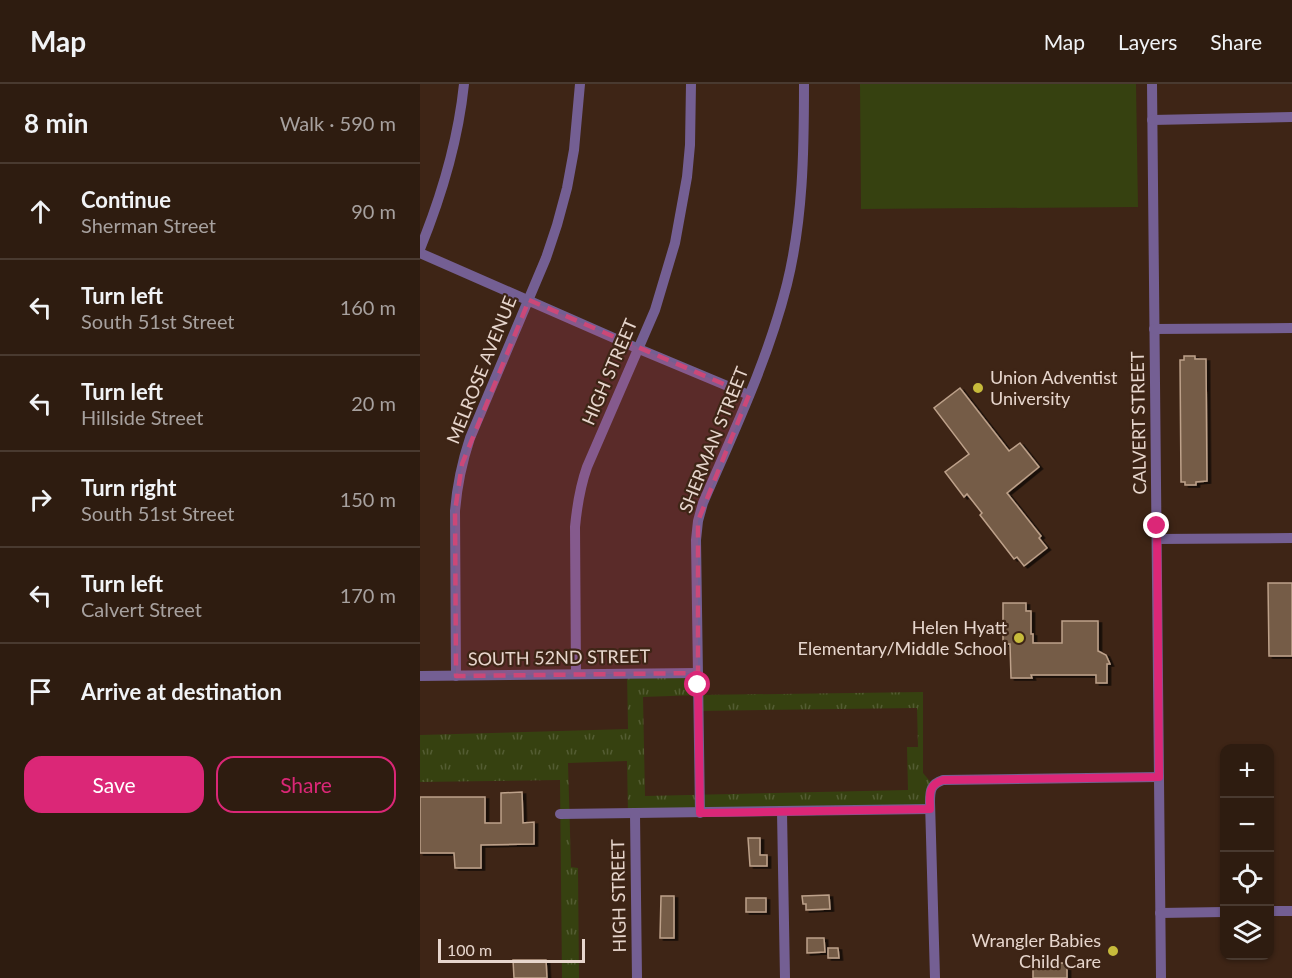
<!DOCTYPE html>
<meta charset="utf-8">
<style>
body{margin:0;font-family:Lato,sans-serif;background:#362519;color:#f1f3f6}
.controls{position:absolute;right:18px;bottom:18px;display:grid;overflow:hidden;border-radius:12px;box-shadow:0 2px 4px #0004}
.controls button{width:54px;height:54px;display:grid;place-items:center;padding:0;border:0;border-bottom:2px solid #493a30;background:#2e1c10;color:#f1f3f6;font:30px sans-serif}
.scale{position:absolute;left:18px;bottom:15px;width:147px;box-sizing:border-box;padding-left:6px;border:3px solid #e7d6cd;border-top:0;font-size:16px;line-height:21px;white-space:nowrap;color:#e7d6cd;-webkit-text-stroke:4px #3e2516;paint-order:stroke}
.stop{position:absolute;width:18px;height:18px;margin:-14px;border:4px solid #db2777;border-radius:50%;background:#fff}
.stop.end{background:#db2777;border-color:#fff;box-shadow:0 2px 6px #0008}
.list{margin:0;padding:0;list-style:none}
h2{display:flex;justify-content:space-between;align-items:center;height:78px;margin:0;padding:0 24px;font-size:26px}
h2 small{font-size:20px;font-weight:400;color:#a7a19f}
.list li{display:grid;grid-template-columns:39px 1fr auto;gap:18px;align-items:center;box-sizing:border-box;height:96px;padding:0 24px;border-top:2px solid #493a30}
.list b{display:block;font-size:22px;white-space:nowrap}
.list p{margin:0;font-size:20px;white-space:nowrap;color:#a7a19f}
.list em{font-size:20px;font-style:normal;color:#a7a19f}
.actions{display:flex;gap:12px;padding:18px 24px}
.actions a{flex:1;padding:14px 0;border:2px solid #db2777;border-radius:18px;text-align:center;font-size:21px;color:#db2777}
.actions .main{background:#db2777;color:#fff}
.icon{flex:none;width:33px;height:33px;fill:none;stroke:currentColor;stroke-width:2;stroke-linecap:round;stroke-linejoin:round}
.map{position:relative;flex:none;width:872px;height:894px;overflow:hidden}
header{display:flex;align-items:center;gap:36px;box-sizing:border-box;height:84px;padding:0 30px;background:#2e1c10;border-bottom:2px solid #493a30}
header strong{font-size:28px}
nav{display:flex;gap:33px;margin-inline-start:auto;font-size:21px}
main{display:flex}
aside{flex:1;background:#2e1c10}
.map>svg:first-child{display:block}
.park{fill:url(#park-tufts);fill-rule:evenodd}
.pitch{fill:#364110}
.building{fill:#755c47;stroke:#bda18a;stroke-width:1.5;filter:url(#shadow)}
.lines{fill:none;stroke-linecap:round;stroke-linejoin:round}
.minor{stroke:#745f93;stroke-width:10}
.route{stroke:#db2777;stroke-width:8}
.marked{fill:#cb4878;fill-opacity:0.2;stroke:#cb4878;stroke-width:4.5;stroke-dasharray:12 8;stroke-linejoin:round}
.poi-dot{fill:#c7bb3b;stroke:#3e2516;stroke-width:2}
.labels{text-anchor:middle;stroke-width:4.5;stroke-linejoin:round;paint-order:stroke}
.street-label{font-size:18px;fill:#e7d6cd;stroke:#3e2516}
.poi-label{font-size:18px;fill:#e7d6cd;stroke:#3e2516;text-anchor:end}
</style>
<header>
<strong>Map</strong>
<nav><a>Map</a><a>Layers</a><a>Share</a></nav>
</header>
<main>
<aside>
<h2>8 min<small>Walk · 590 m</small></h2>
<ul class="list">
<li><svg class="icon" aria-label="ahead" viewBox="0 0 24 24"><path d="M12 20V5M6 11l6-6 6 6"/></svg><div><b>Continue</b><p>Sherman Street</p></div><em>90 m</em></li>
<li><svg class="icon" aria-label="left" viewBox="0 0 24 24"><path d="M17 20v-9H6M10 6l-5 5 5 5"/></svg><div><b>Turn left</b><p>South 51st Street</p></div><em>160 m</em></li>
<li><svg class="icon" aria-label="left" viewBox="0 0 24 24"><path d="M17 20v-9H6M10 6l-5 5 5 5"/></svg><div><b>Turn left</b><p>Hillside Street</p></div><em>20 m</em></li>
<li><svg class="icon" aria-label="right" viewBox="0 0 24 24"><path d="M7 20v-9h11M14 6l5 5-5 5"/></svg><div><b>Turn right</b><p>South 51st Street</p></div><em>150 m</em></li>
<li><svg class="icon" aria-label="left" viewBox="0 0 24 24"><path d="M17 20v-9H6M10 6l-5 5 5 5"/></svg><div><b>Turn left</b><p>Calvert Street</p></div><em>170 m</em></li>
<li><svg class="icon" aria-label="arrive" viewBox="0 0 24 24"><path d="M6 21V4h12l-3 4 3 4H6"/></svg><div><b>Arrive at destination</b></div></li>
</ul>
<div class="actions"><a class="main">Save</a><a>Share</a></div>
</aside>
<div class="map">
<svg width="872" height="894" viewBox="0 0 872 894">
<defs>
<pattern id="park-tufts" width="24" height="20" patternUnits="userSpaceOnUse" patternTransform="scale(1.5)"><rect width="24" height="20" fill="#364110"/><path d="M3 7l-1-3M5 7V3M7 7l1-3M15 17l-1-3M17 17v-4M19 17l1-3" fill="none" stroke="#535c32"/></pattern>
<filter id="shadow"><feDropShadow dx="3.5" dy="2" stdDeviation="0" flood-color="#0009"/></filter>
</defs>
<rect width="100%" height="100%" fill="#3e2516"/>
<path class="park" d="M207,589H278V611L503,608V689L513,701L510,725L208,730L207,677L148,679L151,783L158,784L159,894H142L140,696L0,698V651L208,645ZM278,611V627L497,624L498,663H487L488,706L225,712L223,613Z"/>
<polygon class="pitch" points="440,0 716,0 718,123 441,125"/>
<g class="building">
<polygon points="764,272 775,272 775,275 786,275 787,397 776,398 776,401 765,401 765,398 761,398 760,276 764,276"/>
<polygon points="540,304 589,367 600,359 619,383 587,409 621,452 619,454 627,464 604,482 597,473 594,475 560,431 562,429 547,410 544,413 525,388 549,370 514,324"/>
<polygon points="848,499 872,499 872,572 849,572"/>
<polygon points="583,519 606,519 606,527 611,527 611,550 613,550 613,559 642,559 642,537 678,537 678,567 686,571 690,580 687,580 687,599 676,599 676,591 611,591 612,594 591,594 590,560 583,560"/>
<polygon points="102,708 103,739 114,738 114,760 61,761 61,784 35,784 34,769 0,769 0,713 65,713 65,739 81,739 81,709"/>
<polygon points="328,754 340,754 340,771 347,771 347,782 330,782"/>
<polygon points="409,811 410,825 386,826 386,820 383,820 382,812"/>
<polygon points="241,812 254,812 254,854 240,854"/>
<rect x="326" y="814" width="20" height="14"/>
<polygon points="387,854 404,854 405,868 387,869"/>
<polygon points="408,864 418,864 419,874 408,874"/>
<polygon points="93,876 126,876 127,894 94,894"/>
<rect x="613" y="879" width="34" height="15"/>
</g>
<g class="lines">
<g class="minor">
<polyline points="732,0 741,894"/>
<polyline points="732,36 872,33"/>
<path d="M0,165C22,111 38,58 44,0"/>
<polyline points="0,169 219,265 329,311"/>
<polyline points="734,245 872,244"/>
<polyline points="737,455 872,454"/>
<path d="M156,590L155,443C157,422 160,403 167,383L235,226L255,159L267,93L270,61L271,0"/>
<polyline points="0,592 278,589"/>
<path d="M36,592L35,427C37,402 42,378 50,354L126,174L137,141L147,104L154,66L160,0"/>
<polyline points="362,728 365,894"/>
<path d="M280,729L276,456L278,437L283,419C314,347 348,276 367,200C383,135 384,68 384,0"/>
<polyline points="140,730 510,725"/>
<polyline points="215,730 217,894"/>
<polyline points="850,827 872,827"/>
<polyline points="740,829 804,828"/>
<path d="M515,894L510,718C510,706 511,700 523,696L739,693"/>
</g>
</g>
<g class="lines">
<path class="route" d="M278,601L280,729L510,725C510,712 507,701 523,696L739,693L737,442"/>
</g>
<path class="marked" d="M109,216L329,311L278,437V589L36,592L35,427L42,380Z"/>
<g class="poi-dot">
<circle cx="558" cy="304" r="6"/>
<circle cx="599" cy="554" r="6"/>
<circle cx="693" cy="867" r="6"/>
</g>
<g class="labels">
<g class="street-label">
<text transform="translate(62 286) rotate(-68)" y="6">MELROSE AVENUE</text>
<text transform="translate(190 288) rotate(-67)" y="6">HIGH STREET</text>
<text transform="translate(719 339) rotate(-91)" y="6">CALVERT STREET</text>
<text transform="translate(294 356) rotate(-68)" y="6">SHERMAN STREET</text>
<text transform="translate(139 574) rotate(-1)" y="6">SOUTH 52ND STREET</text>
<text transform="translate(199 812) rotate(-91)" y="6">HIGH STREET</text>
</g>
<g class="poi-label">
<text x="570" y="300" text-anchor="start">Union Adventist<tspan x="570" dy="21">University</tspan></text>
<text x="587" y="550">Helen Hyatt<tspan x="587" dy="21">Elementary/Middle School</tspan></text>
<text x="681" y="863">Wrangler Babies<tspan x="681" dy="21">Child Care</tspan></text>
</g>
</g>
</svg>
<div class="controls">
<button>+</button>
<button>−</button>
<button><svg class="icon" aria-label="locate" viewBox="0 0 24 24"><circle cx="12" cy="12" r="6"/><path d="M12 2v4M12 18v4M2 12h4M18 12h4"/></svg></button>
<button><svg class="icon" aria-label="layers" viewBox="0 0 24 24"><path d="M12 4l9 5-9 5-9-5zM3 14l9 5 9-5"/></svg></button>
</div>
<div class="scale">100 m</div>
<div class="stop" style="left:278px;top:601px"></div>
<div class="stop end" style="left:737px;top:442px"></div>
</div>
</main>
